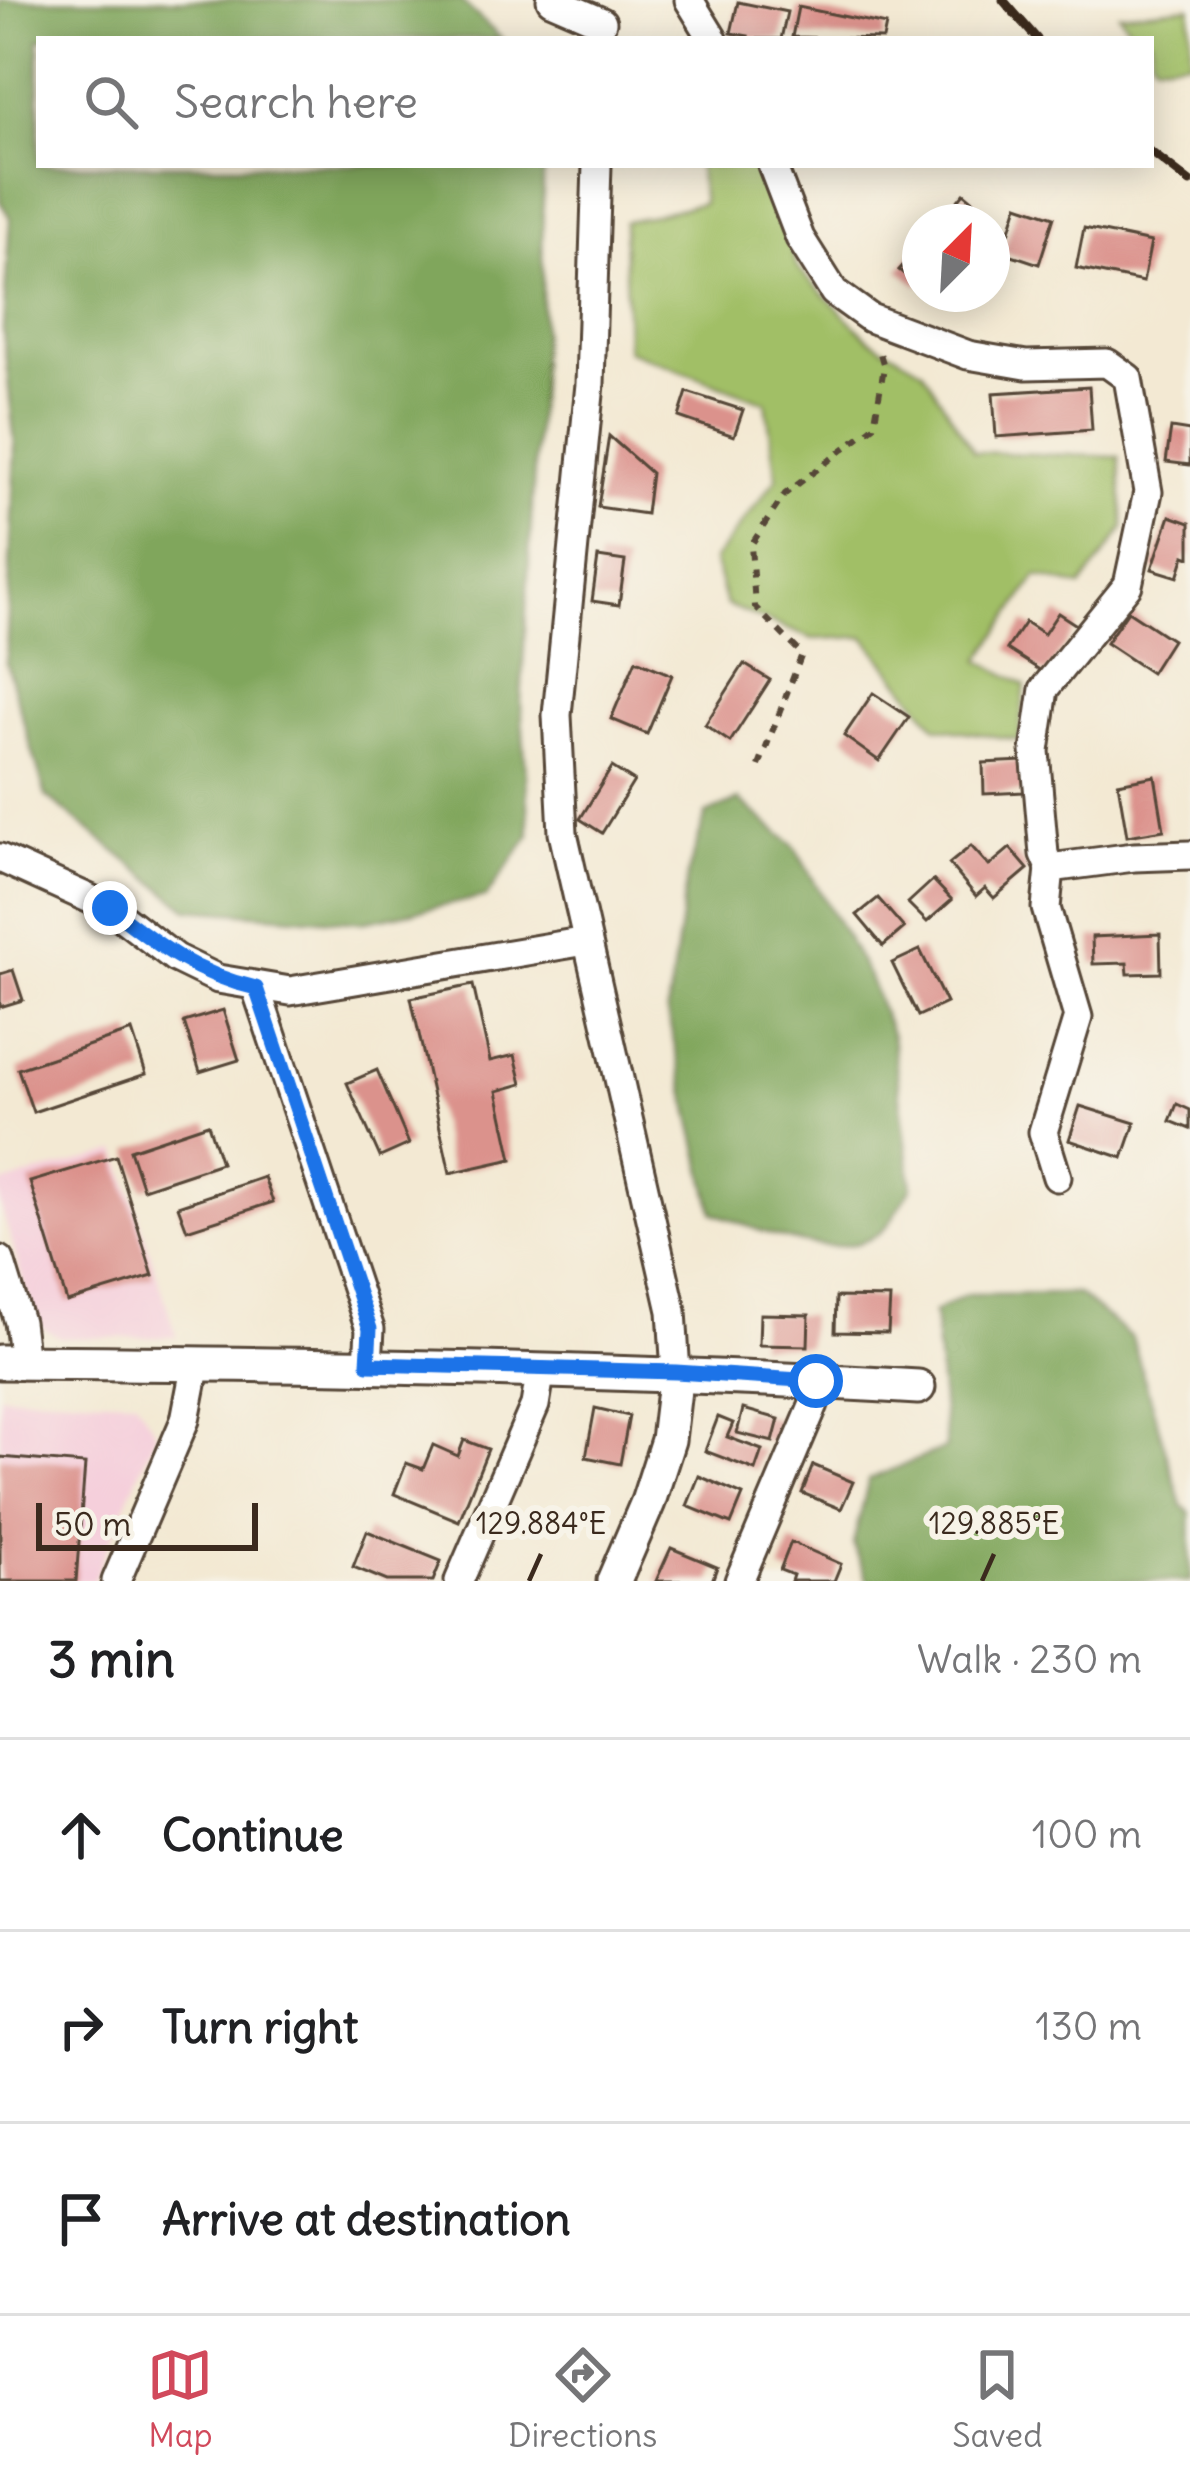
<!DOCTYPE html>
<meta charset="utf-8">
<style>
body{margin:0;font-family:Delius,sans-serif;background:#f6f6f6;color:#202124}
.compass{position:absolute;left:902px;top:204px;width:108px;height:108px;border-radius:50%;background:#fff;box-shadow:0 6px 30px #0003;rotate:24deg}
.scale{position:absolute;left:36px;bottom:30px;width:222px;box-sizing:border-box;padding-left:12px;border:6px solid #3b2a1e;border-top:0;font-size:33px;line-height:42px;white-space:nowrap;color:#3b2a1e;-webkit-text-stroke:9px #f7f3e8;paint-order:stroke}
.stop{position:absolute;width:36px;height:36px;margin:-27px;border:9px solid #1a73e8;border-radius:50%;background:#fff}
.stop.end{background:#1a73e8;border-color:#fff;box-shadow:0 3px 12px #0008}
.list{margin:0;padding:0;list-style:none}
h2{display:flex;justify-content:space-between;align-items:center;height:156px;margin:0;padding:0 48px;font-size:51px}
h2 small{font-size:39px;font-weight:400;color:#757577}
.list li{display:grid;grid-template-columns:78px 1fr auto;gap:36px;align-items:center;box-sizing:border-box;height:192px;padding:0 48px;border-top:3px solid #e0e0e0}
.list b{display:block;font-size:45px;white-space:nowrap}
.list em{font-size:39px;font-style:normal;color:#757577}
.icon{flex:none;width:66px;height:66px;fill:none;stroke:currentColor;stroke-width:2;stroke-linecap:round;stroke-linejoin:round}
.map{position:relative;flex:none;width:1190px;height:1581px;overflow:hidden}
.search{position:absolute;background:#fff;box-shadow:0 6px 30px #0003;left:36px;right:36px;top:36px;height:132px;display:flex;align-items:center;gap:30px;box-sizing:border-box;padding:0 42px;border-radius:0px;color:#757577;font-size:45px}
.sheet{height:732px;background:#fff}
nav{display:flex;justify-content:space-around;align-items:center;box-sizing:border-box;height:168px;border-top:3px solid #e0e0e0;background:#fff;font-size:33px;color:#757577}
nav a{display:grid;justify-items:center;gap:6px}
nav .on{color:#d1495b}
.map>svg:first-child{display:block}
.built{fill:#f5cfdb}
.green{fill:#a1bf66;stroke:#6e7442;stroke-width:3}
.forest{fill:#80a65b;stroke:#5e683c;stroke-width:3}
.building{fill:#db928c}
.lines{fill:none;stroke-linecap:round;stroke-linejoin:round}
.minor-casing{stroke:#574739;stroke-width:33}
.tertiary-casing{stroke:#574739;stroke-width:39}
.path{stroke:#574739;stroke-width:6;stroke-dasharray:9 9;stroke-linecap:butt}
.minor{stroke:#fff;stroke-width:27}
.tertiary{stroke:#fff;stroke-width:33}
.rail{stroke:#3b2a1e;stroke-width:9}
.route{stroke:#1a73e8;stroke-width:15}
.ticks{fill:none;stroke:#3b2a1e;stroke-width:4.5}
.ticks-label{font-size:30px;text-anchor:middle;fill:#3b2a1e;stroke:#f7f3e8;stroke-width:12;stroke-linejoin:round;paint-order:stroke}
</style>
<div class="map">
<svg width="1190" height="1581" viewBox="0 0 1190 1581">
<rect width="100%" height="100%" fill="#f7f3e8"/>
<filter id="ink" filterUnits="userSpaceOnUse"><feTurbulence type="fractalNoise" baseFrequency=".00833" numOctaves="2"/><feDisplacementMap in="SourceGraphic" scale="24" xChannelSelector="R" yChannelSelector="G"/><feConvolveMatrix kernelMatrix="1 2 1 2 8 2 1 2 1" color-interpolation-filters="sRGB"/></filter>
<filter id="wash" filterUnits="userSpaceOnUse"><feTurbulence type="fractalNoise" baseFrequency=".004" numOctaves="4" result="noise"/><feDisplacementMap in="SourceGraphic" scale="48" xChannelSelector="R" yChannelSelector="G"/><feGaussianBlur stdDeviation="2.7" result="paint"/><feColorMatrix in="noise" values="0 0 0 0 0 0 0 0 0 0 0 0 0 0 0 0 0 1.4 0 .05"/><feComposite in="paint" operator="in"/></filter>
<g filter="url(#wash)">
<rect width="100%" height="100%" fill="#f3e9d3"/>
<g class="built">
<polygon points="118,1151 177,1337 61,1338 36,1324 0,1204 0,1184"/>
<polygon points="0,1395 136,1400 156,1433 93,1581 0,1581"/>
</g>
<g class="green">
<polygon points="1190,7 1190,60 1156,63 1151,56 1151,39 1138,39 1119,14"/>
<polygon points="698,165 763,165 797,268 869,339 922,369 974,452 1119,457 1124,528 1081,587 1037,576 980,660 1025,685 1019,740 936,727 865,637 813,639 726,605 714,560 777,478 766,402 627,350 624,222 703,203"/>
</g>
<g class="forest">
<polygon points="0,0 460,0 502,39 39,39 39,165 543,165 542,332 521,701 530,835 486,897 362,922 188,909 46,796 6,663 15,447 3,330 10,218 0,201"/>
<path d="M739,800L794,846L868,975L892,1036L912,1187C902,1201 892,1225 878,1234C834,1264 757,1231 713,1212L667,1012L687,876L706,814Z"/>
<polygon points="1078,1294 1132,1338 1182,1505 1190,1513 1190,1581 868,1581 853,1544 869,1479 946,1448 934,1312 966,1295"/>
</g>
<g id="blocks">
<g class="building">
<polygon points="738,2 787,12 781,39 747,39 748,36 731,33"/>
<polygon points="798,7 886,25 883,39 792,37"/>
<polygon points="964,193 989,214 982,222 940,222"/>
<polygon points="1018,205 1054,217 1039,264 1003,252"/>
<polygon points="1084,228 1151,242 1143,282 1076,268"/>
<polygon points="920,246 920,282 918,285 899,270"/>
<polygon points="1089,387 1092,430 996,437 993,393"/>
<polygon points="687,392 743,410 734,436 679,417"/>
<polygon points="1171,428 1190,431 1190,465 1166,462"/>
<polygon points="609,436 651,473 646,514 598,507"/>
<polygon points="1170,516 1190,523 1190,557 1185,555 1178,577 1152,569"/>
<polygon points="598,557 625,561 619,605 592,601"/>
<polygon points="1128,611 1172,640 1151,673 1106,643"/>
<polygon points="1058,613 1078,626 1046,674 1007,649 1025,622 1044,634"/>
<polygon points="636,660 672,675 647,734 611,719"/>
<polygon points="744,664 770,680 730,742 705,725"/>
<polygon points="873,693 909,717 879,761 844,736"/>
<polygon points="1023,761 1024,792 984,794 983,763"/>
<polygon points="612,767 634,781 602,833 580,819"/>
<polygon points="1155,776 1164,830 1127,836 1118,783"/>
<polygon points="971,846 989,866 1010,848 1028,869 994,898 985,888 976,896 949,864"/>
<polygon points="933,880 952,900 927,922 908,903"/>
<polygon points="878,898 904,928 883,946 857,915"/>
<polygon points="1160,934 1161,973 1128,974 1127,963 1093,964 1092,937"/>
<polygon points="920,950 946,1003 918,1016 892,963"/>
<polygon points="13,970 23,1000 0,1007 0,974"/>
<polygon points="473,985 490,1061 515,1055 522,1084 497,1091 512,1159 450,1173 411,998"/>
<polygon points="223,1010 239,1060 200,1072 184,1022"/>
<polygon points="132,1031 146,1074 33,1112 18,1069"/>
<polygon points="377,1070 409,1144 380,1157 347,1083"/>
<polygon points="1177,1104 1190,1110 1190,1129 1170,1121"/>
<polygon points="1080,1106 1135,1123 1123,1158 1069,1140"/>
<polygon points="208,1124 221,1163 143,1189 130,1150"/>
<polygon points="116,1156 153,1276 67,1302 30,1182"/>
<polygon points="264,1177 273,1202 187,1230 178,1206"/>
<polygon points="836,1297 890,1298 888,1333 835,1332"/>
<polygon points="760,1314 809,1315 808,1346 759,1345"/>
<polygon points="595,1408 629,1416 620,1464 586,1457"/>
<polygon points="743,1409 779,1419 773,1442 737,1433"/>
<polygon points="718,1417 733,1423 727,1437 762,1450 755,1470 705,1451"/>
<polygon points="464,1440 488,1449 459,1521 394,1494 406,1463 423,1469 433,1445 458,1456"/>
<polygon points="0,1457 85,1464 76,1581 0,1581"/>
<polygon points="813,1465 853,1482 841,1509 802,1493"/>
<polygon points="699,1476 743,1495 731,1524 687,1506"/>
<polygon points="367,1531 441,1561 433,1581 387,1581 353,1567"/>
<polygon points="791,1542 841,1564 834,1581 791,1581 793,1575 780,1570"/>
<polygon points="671,1548 717,1567 712,1581 656,1581"/>
</g>
</g>
</g>
<g filter="url(#ink)">
<use href="#blocks" fill-opacity="0" stroke="#574739" stroke-width="3"/>
<g class="lines">
<g class="minor-casing">
<g id="minor">
<polyline points="551,0 602,22"/>
<polyline points="689,0 713,39"/>
<polyline points="597,165 590,384 557,715 563,833 672,1311 676,1373"/>
<polyline points="772,165 800,238 834,292 870,318 968,355 1026,365 1107,363 1128,378 1148,492 1128,585 1044,689 1035,751 1044,854 1050,868 1134,857 1190,855"/>
<polyline points="0,858 110,908 175,958 218,979 290,991 586,941"/>
<polyline points="1050,868 1046,908 1078,1017 1043,1132 1057,1177"/>
<polyline points="256,988 370,1329 368,1364"/>
<polyline points="0,1260 19,1322 24,1362"/>
<polyline points="116,1581 185,1420 196,1363"/>
<polyline points="459,1581 535,1405 541,1369"/>
<polyline points="739,1581 814,1404 816,1381"/>
</g>
</g>
<g class="tertiary-casing">
<g id="tertiary">
<path d="M0,1362C307,1364 612,1369 918,1387"/>
<polyline points="614,1581 648,1502 668,1440 676,1373"/>
</g>
</g>
<polyline class="path" points="759,766 802,654 755,607 751,545 785,494 874,426 884,367 879,350"/>
<use href="#minor" class="minor"/>
<use href="#tertiary" class="tertiary"/>
<g class="rail">
<polyline points="1003,0 1037,39"/>
<polyline points="1151,152 1190,182"/>
</g>
</g>
</g>
<g class="lines" filter="url(#ink)">
<path class="route" d="M110,908C159,946 195,974 256,988L370,1329L368,1364L676,1372L816,1381"/>
</g>
<path class="ticks" d="M529,1581L541,1554M982,1581L994,1554"/>
<g class="ticks-label">
<text x="541" y="1534">129.884°E</text>
<text x="994" y="1534">129.885°E</text>
</g>
</svg>
<svg class="compass" viewBox="-18 -18 36 36"><path d="M0-13l5 13h-10z" fill="#e53935"/><path d="M0 13l5-13h-10z" fill="#757577"/></svg>
<div class="scale">50 m</div>
<div class="stop" style="left:816px;top:1381px"></div>
<div class="stop end" style="left:110px;top:908px"></div>
<div class="search"><svg class="icon" aria-label="search" viewBox="0 0 24 24"><circle cx="10" cy="10" r="6"/><path d="M15 15l6 6"/></svg>Search here</div>
</div>
<section class="sheet">
<h2>3 min<small>Walk · 230 m</small></h2>
<ul class="list">
<li><svg class="icon" aria-label="ahead" viewBox="0 0 24 24"><path d="M12 20V5M6 11l6-6 6 6"/></svg><div><b>Continue</b></div><em>100 m</em></li>
<li><svg class="icon" aria-label="right" viewBox="0 0 24 24"><path d="M7 20v-9h11M14 6l5 5-5 5"/></svg><div><b>Turn right</b></div><em>130 m</em></li>
<li><svg class="icon" aria-label="arrive" viewBox="0 0 24 24"><path d="M6 21V4h12l-3 4 3 4H6"/></svg><div><b>Arrive at destination</b></div></li>
</ul>
</section>
<nav>
<a class="on"><svg class="icon" aria-label="map" viewBox="0 0 24 24"><path d="M3 6l6-2 6 2 6-2v14l-6 2-6-2-6 2zM9 4v14M15 6v14"/></svg>Map</a>
<a><svg class="icon" aria-label="directions" viewBox="0 0 24 24"><path d="M12 3l9 9-9 9-9-9zM9 14v-3h6M13 9l2 2-2 2"/></svg>Directions</a>
<a><svg class="icon" aria-label="saved" viewBox="0 0 24 24"><path d="M7 4h10v16l-5-4-5 4z"/></svg>Saved</a>
</nav>
